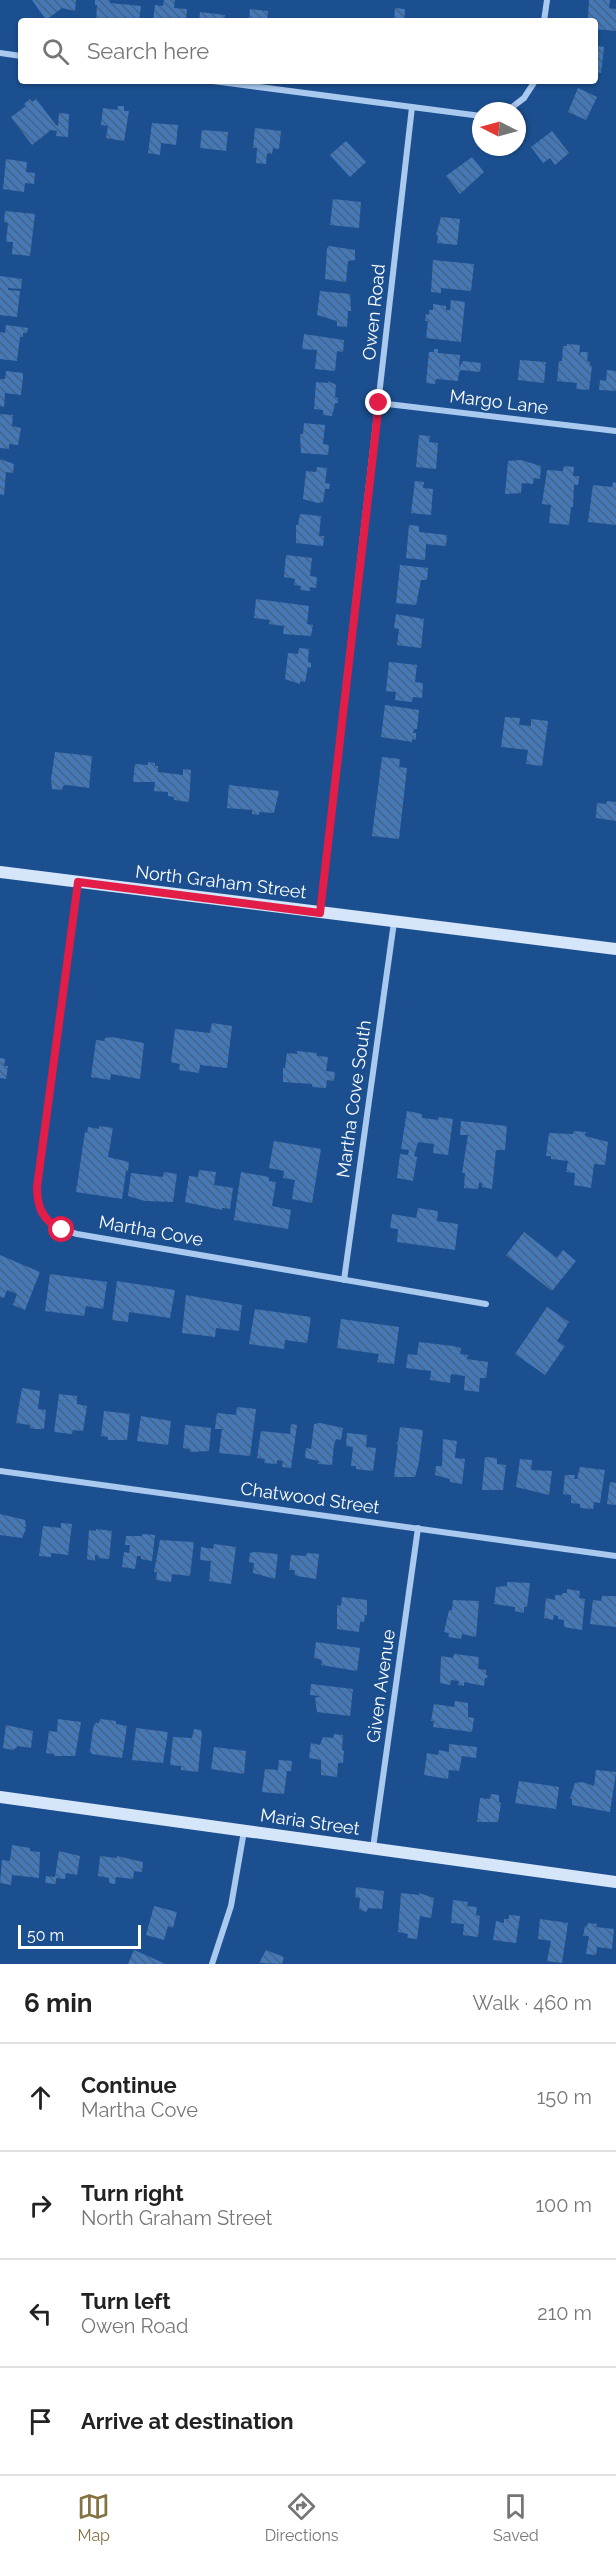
<!DOCTYPE html>
<meta charset="utf-8">
<style>
body{margin:0;font-family:Raleway,sans-serif;background:#f6f6f6;color:#222}
.compass{position:absolute;left:472px;top:102px;width:54px;height:54px;border-radius:50%;background:#fff;box-shadow:0 2px 4px #0004;rotate:276deg}
.scale{position:absolute;left:18px;bottom:15px;width:123px;box-sizing:border-box;padding-left:6px;border:3px solid #fff;border-top:0;font-size:16px;line-height:21px;white-space:nowrap;color:#fff;-webkit-text-stroke:4px #1b4f8f;paint-order:stroke}
.stop{position:absolute;width:18px;height:18px;margin:-14px;border:4px solid #e11d48;border-radius:50%;background:#fff}
.stop.end{background:#e11d48;border-color:#fff;box-shadow:0 2px 6px #0008}
.list{margin:0;padding:0;list-style:none}
h2{display:flex;justify-content:space-between;align-items:center;height:78px;margin:0;padding:0 24px;font-size:26px}
h2 small{font-size:20px;font-weight:400;color:#767676}
.list li{display:grid;grid-template-columns:39px 1fr auto;gap:18px;align-items:center;box-sizing:border-box;height:108px;padding:0 24px;border-top:2px solid #e0e0e0}
.list b{display:block;font-size:22px;white-space:nowrap}
.list p{margin:0;font-size:20px;white-space:nowrap;color:#767676}
.list em{font-size:20px;font-style:normal;color:#767676}
.icon{flex:none;width:33px;height:33px;fill:none;stroke:currentColor;stroke-width:2;stroke-linecap:round;stroke-linejoin:round}
.map{position:relative;flex:none;width:616px;height:1964px;overflow:hidden}
.search{position:absolute;background:#fff;box-shadow:0 2px 4px #0004;left:18px;right:18px;top:18px;height:66px;display:flex;align-items:center;gap:15px;box-sizing:border-box;padding:0 21px;border-radius:6px;color:#767676;font-size:22px}
.sheet{height:510px;background:#fff}
nav{display:flex;justify-content:space-around;align-items:center;box-sizing:border-box;height:84px;border-top:2px solid #e0e0e0;background:#fff;font-size:16px;color:#767676}
nav a{display:grid;justify-items:center;gap:3px}
nav .on{color:#857141}
.map>svg:first-child{display:block}
.building{fill:url(#building-back-hatch)}
.lines{fill:none;stroke-linecap:round;stroke-linejoin:round}
.street{stroke:#a9c9ee;stroke-width:6}
.secondary{stroke:#d6e6fa;stroke-width:12}
.route{stroke:#e11d48;stroke-width:8}
.labels{text-anchor:middle;stroke-width:4.5;stroke-linejoin:round;paint-order:stroke}
.street-label{font-size:18px;fill:#fff;stroke:#1b4f8f}
</style>
<div class="map">
<svg width="616" height="1964" viewBox="0 0 616 1964">
<defs>
<pattern id="building-back-hatch" width="6" height="6" patternUnits="userSpaceOnUse" patternTransform="scale(1.5)"><rect width="6" height="6" fill="#4478b7"/><path d="M-1 5l2 2M0 0l6 6M5-1l2 2" fill="none" stroke="#486282"/></pattern>
</defs>
<rect width="100%" height="100%" fill="#1b4f8f"/>
<g class="building">
<polygon points="32,0 76,0 75,11 62,8 46,20"/>
<polygon points="95,0 110,0 110,3 141,6 139,21 96,21 97,5 95,5"/>
<polygon points="164,0 175,0 174,8 187,9 186,21 153,21 155,5 163,6"/>
<polygon points="589,0 610,0 609,8 616,9 616,31 595,29 595,21 588,19"/>
<polygon points="395,8 405,9 404,21 394,21"/>
<polygon points="250,9 268,11 267,21 249,21"/>
<polygon points="200,12 225,15 224,21 199,21"/>
<polygon points="595,46 604,47 601,73 595,72"/>
<polygon points="578,88 597,97 586,120 568,112"/>
<polygon points="30,99 32,102 36,99 56,125 58,126 59,113 69,114 68,137 56,136 57,131 51,130 32,145 11,117 26,106 24,104"/>
<polygon points="118,106 124,106 124,111 129,111 124,141 106,138 108,126 101,125 103,108 117,110"/>
<polygon points="152,123 178,125 176,145 161,143 160,155 148,153"/>
<polygon points="255,128 281,131 279,149 273,148 272,154 267,153 266,164 256,163 257,148 253,148"/>
<polygon points="202,130 228,132 226,151 200,148"/>
<polygon points="552,131 569,153 555,165 550,158 543,163 531,147"/>
<polygon points="346,141 366,162 350,177 330,155"/>
<polygon points="472,157 484,172 460,194 446,176"/>
<polygon points="6,159 27,162 26,172 35,173 34,184 25,183 24,192 3,189"/>
<polygon points="333,199 361,202 359,228 330,225"/>
<polygon points="5,211 35,214 30,256 12,254 13,242 6,242 8,223 4,222"/>
<polygon points="441,217 460,219 457,245 437,243 438,235 436,235"/>
<polygon points="329,246 355,250 355,260 348,261 346,282 325,279 327,248"/>
<polygon points="433,260 474,264 471,291 441,288 441,293 431,292"/>
<polygon points="0,276 22,279 21,289 8,288 8,290 20,291 17,317 0,315"/>
<polygon points="320,291 350,294 351,311 348,311 347,327 337,326 337,321 317,315"/>
<polygon points="451,300 465,302 461,342 426,338 428,321 425,321 426,314 429,315 429,310 433,310 433,304 446,306 446,310 450,310"/>
<polygon points="6,325 28,328 27,333 23,333 23,337 20,337 17,361 0,359 0,332 5,333"/>
<polygon points="304,334 344,340 343,352 337,351 335,371 315,369 317,350 302,349"/>
<polygon points="567,344 580,345 579,356 581,352 588,352 587,361 590,362 590,366 592,366 589,390 576,389 577,383 557,381 559,361 562,361 563,346 567,346"/>
<polygon points="434,349 438,349 438,353 460,355 459,368 463,361 481,363 480,372 462,370 459,372 458,381 436,379 435,384 426,383 429,352 434,352"/>
<polygon points="520,360 546,362 544,383 518,380"/>
<polygon points="607,370 616,371 616,391 599,390 600,380 606,381"/>
<polygon points="6,371 23,373 23,377 21,395 5,393 4,407 0,406 0,379 5,379"/>
<polygon points="328,381 336,385 335,397 338,398 338,403 335,403 332,416 323,415 323,410 314,409 316,382 328,383"/>
<polygon points="0,414 13,415 12,426 21,428 18,445 9,444 9,449 0,448"/>
<polygon points="304,423 325,425 323,444 329,445 328,455 301,453 300,434 303,434"/>
<polygon points="419,435 430,436 429,442 438,443 436,469 416,467"/>
<polygon points="0,459 14,464 13,473 6,472 4,495 0,494"/>
<polygon points="521,460 541,466 540,479 534,478 533,484 522,483 521,493 505,494 508,461"/>
<polygon points="564,466 574,467 573,476 579,476 579,479 578,485 574,485 573,507 571,507 569,525 549,523 551,505 542,504 547,470 563,471"/>
<polygon points="317,467 327,468 325,483 330,484 329,489 325,489 323,502 318,503 303,499 306,471 316,472"/>
<polygon points="415,481 424,482 423,488 433,489 431,515 411,513"/>
<polygon points="613,482 616,483 616,525 588,522 593,485 612,487"/>
<polygon points="300,514 321,516 319,536 324,536 323,546 296,543 296,525 298,525"/>
<polygon points="409,525 419,526 419,532 447,535 446,546 426,544 425,560 406,558"/>
<polygon points="286,555 312,558 310,576 317,577 316,588 310,587 310,591 300,590 301,586 294,585 295,579 284,577"/>
<polygon points="400,565 428,568 427,580 421,580 416,605 396,603"/>
<polygon points="256,599 309,606 307,624 313,625 311,636 283,634 284,626 269,624 270,620 254,618"/>
<polygon points="396,614 424,619 421,648 397,645 399,629 394,628"/>
<polygon points="299,648 309,649 308,662 311,663 311,668 308,667 305,682 300,681 300,684 285,679 288,653 298,654"/>
<polygon points="389,662 417,665 415,682 423,683 422,698 413,697 412,702 395,700 396,692 386,691"/>
<polygon points="385,705 419,710 417,729 414,729 413,733 416,733 416,740 412,739 412,742 381,737"/>
<polygon points="505,717 520,718 519,725 531,726 531,719 548,721 542,766 526,764 528,750 501,747"/>
<polygon points="55,752 92,756 89,788 67,785 63,786 62,790 52,789 51,779"/>
<polygon points="382,757 400,759 399,767 407,768 399,839 372,836"/>
<polygon points="148,762 155,763 155,766 158,766 158,772 183,775 183,769 191,770 189,802 174,800 174,797 168,796 168,792 154,791 155,782 133,782 135,764 148,765"/>
<polygon points="229,785 279,791 274,813 259,812 259,815 252,814 252,810 227,808"/>
<polygon points="607,801 616,802 616,821 596,818 597,803 606,804"/>
<polygon points="212,1023 232,1026 227,1068 200,1065 199,1073 179,1070 180,1064 171,1062 175,1029 210,1033"/>
<polygon points="112,1037 144,1043 140,1079 111,1074 110,1080 91,1077 96,1040 104,1041 105,1038"/>
<polygon points="297,1051 317,1053 317,1056 328,1057 326,1071 335,1072 334,1081 327,1080 326,1088 312,1087 312,1084 283,1082 283,1068 285,1068 287,1053 297,1054"/>
<polygon points="0,1058 5,1059 4,1066 8,1066 6,1079 0,1078"/>
<polygon points="407,1111 422,1114 422,1118 438,1120 439,1117 453,1119 448,1155 433,1153 434,1144 418,1142 414,1156 417,1157 413,1181 397,1178 400,1154 408,1155 409,1150 401,1149"/>
<polygon points="461,1121 507,1126 505,1150 496,1150 492,1189 482,1187 482,1183 479,1183 478,1189 464,1188 465,1173 462,1173 468,1135 460,1135"/>
<polygon points="99,1126 113,1128 108,1157 129,1162 128,1171 126,1171 122,1199 76,1192 85,1132 87,1133 88,1127 99,1129"/>
<polygon points="574,1131 586,1132 585,1136 608,1142 605,1165 594,1164 591,1188 574,1185 575,1173 566,1172 568,1161 551,1159 551,1156 546,1156 549,1133 573,1134"/>
<polygon points="274,1141 321,1149 312,1203 292,1199 295,1180 283,1178 284,1171 269,1168"/>
<polygon points="199,1170 216,1172 214,1185 233,1188 230,1209 222,1208 222,1210 185,1202 189,1176 198,1177"/>
<polygon points="164,1172 177,1174 173,1202 145,1201 128,1196 131,1173 163,1177"/>
<polygon points="241,1172 269,1177 269,1181 276,1182 272,1206 291,1210 288,1229 234,1220"/>
<polygon points="418,1208 438,1211 437,1221 458,1224 455,1250 397,1242 398,1229 390,1228 392,1214 416,1218"/>
<polygon points="524,1232 557,1258 563,1250 576,1261 552,1291 506,1255"/>
<polygon points="0,1255 40,1272 25,1310 13,1305 17,1294 7,1290 4,1298 0,1297"/>
<polygon points="50,1274 107,1282 103,1309 86,1306 84,1316 45,1311"/>
<polygon points="117,1281 175,1290 170,1318 129,1312 128,1322 112,1320"/>
<polygon points="186,1295 242,1305 239,1331 216,1328 215,1337 182,1333"/>
<polygon points="547,1307 569,1322 557,1341 565,1346 545,1375 515,1354"/>
<polygon points="255,1309 311,1317 307,1343 285,1340 284,1349 249,1344"/>
<polygon points="341,1319 399,1327 394,1364 377,1362 379,1354 337,1348"/>
<polygon points="419,1342 453,1346 461,1348 460,1354 468,1355 467,1359 488,1362 486,1378 480,1378 479,1392 464,1390 465,1376 451,1374 450,1383 430,1380 431,1371 406,1368 408,1354 417,1355"/>
<polygon points="22,1388 40,1391 38,1409 46,1410 44,1429 35,1429 30,1428 30,1425 16,1423"/>
<polygon points="59,1394 77,1396 77,1404 87,1406 83,1431 73,1430 72,1434 54,1432"/>
<polygon points="237,1407 256,1409 250,1456 219,1453 222,1429 215,1429 217,1413 236,1415"/>
<polygon points="104,1411 130,1414 127,1440 108,1440 108,1437 101,1436"/>
<polygon points="141,1416 171,1421 168,1445 137,1441"/>
<polygon points="320,1423 343,1428 341,1440 336,1439 334,1445 332,1465 318,1464 319,1461 305,1458 306,1448 311,1449 314,1424"/>
<polygon points="291,1424 297,1425 291,1468 282,1467 283,1461 277,1460 277,1464 264,1463 265,1459 257,1458 261,1431 290,1434"/>
<polygon points="185,1425 211,1428 209,1451 190,1452 190,1449 183,1448"/>
<polygon points="400,1427 423,1430 419,1462 415,1477 394,1477 398,1445 396,1442 398,1442"/>
<polygon points="347,1433 367,1435 366,1447 376,1448 373,1471 356,1469 356,1466 351,1466 353,1447 346,1446"/>
<polygon points="443,1439 457,1441 455,1458 465,1459 462,1484 450,1482 450,1479 435,1475 436,1466 442,1466"/>
<polygon points="485,1457 497,1458 497,1464 506,1465 503,1490 482,1490"/>
<polygon points="520,1459 532,1460 531,1470 552,1471 549,1495 516,1487"/>
<polygon points="580,1467 605,1470 600,1503 594,1502 593,1509 580,1508 580,1504 571,1503 571,1495 563,1494 565,1475 575,1475 574,1479 577,1479"/>
<polygon points="610,1482 616,1483 616,1505 607,1504"/>
<polygon points="0,1514 25,1520 26,1527 24,1527 26,1529 22,1538 0,1535"/>
<polygon points="61,1523 72,1524 68,1555 51,1553 51,1557 39,1556 43,1526 61,1528"/>
<polygon points="96,1529 112,1531 109,1559 98,1558 99,1556 95,1555 95,1561 87,1559 89,1530 96,1531"/>
<polygon points="143,1534 155,1535 152,1561 141,1559 141,1556 137,1556 135,1569 122,1567 124,1552 129,1553 130,1545 125,1545 126,1536 142,1536"/>
<polygon points="160,1540 194,1542 190,1576 172,1574 171,1582 156,1580 157,1572 154,1572"/>
<polygon points="214,1544 236,1547 231,1584 209,1581 211,1561 200,1560 201,1547 213,1549"/>
<polygon points="255,1552 278,1554 275,1579 253,1573 254,1563 249,1562 250,1553"/>
<polygon points="307,1553 319,1554 316,1579 297,1576 294,1574 295,1570 289,1570 291,1555 306,1556"/>
<polygon points="507,1582 530,1583 527,1607 524,1607 524,1613 515,1611 515,1607 494,1604 496,1587 507,1586"/>
<polygon points="567,1589 580,1591 579,1598 585,1599 582,1630 564,1627 564,1620 558,1619 558,1616 554,1615 553,1620 544,1618 546,1598 555,1600 555,1595 562,1595 563,1593 567,1593"/>
<polygon points="602,1596 616,1596 616,1627 590,1624 593,1600 601,1601"/>
<polygon points="342,1597 367,1600 367,1615 365,1615 364,1622 360,1622 359,1632 337,1629 337,1605 341,1606"/>
<polygon points="453,1600 479,1601 476,1637 462,1634 461,1639 448,1637 449,1633 444,1632 449,1610 452,1610"/>
<polygon points="316,1642 360,1648 357,1671 321,1665 322,1660 314,1658"/>
<polygon points="454,1654 479,1657 478,1669 486,1670 486,1675 488,1675 487,1678 485,1678 484,1686 464,1682 464,1686 458,1685 459,1681 451,1680 450,1685 440,1683 441,1656 453,1658"/>
<polygon points="311,1684 353,1689 350,1716 317,1712 315,1698 320,1696 310,1695"/>
<polygon points="455,1701 468,1703 468,1717 474,1718 472,1732 433,1727 434,1721 431,1721 434,1704 454,1707"/>
<polygon points="58,1719 81,1722 75,1756 54,1756 54,1754 46,1753 49,1731 57,1732"/>
<polygon points="100,1719 116,1721 116,1724 127,1726 122,1758 92,1754 90,1751 93,1729 95,1723 99,1723"/>
<polygon points="6,1725 33,1731 31,1748 18,1746 13,1750 3,1748"/>
<polygon points="136,1728 168,1732 163,1763 132,1760"/>
<polygon points="194,1729 201,1730 202,1733 198,1772 181,1770 181,1766 170,1765 173,1737 192,1738"/>
<polygon points="334,1734 343,1735 342,1750 344,1751 343,1763 338,1763 337,1777 321,1775 321,1760 309,1758 311,1743 320,1745 323,1737 333,1738"/>
<polygon points="449,1744 477,1747 476,1758 462,1756 459,1771 449,1770 448,1779 424,1775 427,1753 438,1755 439,1750 449,1752"/>
<polygon points="214,1747 246,1751 244,1774 211,1769"/>
<polygon points="279,1760 292,1761 291,1771 287,1771 284,1794 262,1792 265,1769 278,1770"/>
<polygon points="596,1770 616,1772 610,1812 572,1805 572,1799 570,1798 575,1783 582,1782 594,1786"/>
<polygon points="519,1781 559,1787 556,1809 515,1803"/>
<polygon points="491,1794 499,1795 499,1802 501,1803 498,1822 477,1822 480,1798 490,1799"/>
<polygon points="12,1845 30,1848 30,1851 40,1852 39,1878 12,1875 11,1885 0,1883 2,1860 10,1861"/>
<polygon points="59,1851 80,1856 77,1875 66,1873 65,1879 56,1878 56,1884 45,1883 46,1876 55,1877"/>
<polygon points="100,1856 117,1858 117,1856 143,1862 142,1872 134,1871 133,1879 116,1877 115,1884 109,1883 109,1878 98,1876"/>
<polygon points="356,1887 384,1891 382,1909 368,1908 366,1912 359,1909 360,1898 355,1897"/>
<polygon points="401,1893 419,1895 419,1893 434,1898 431,1918 420,1916 417,1939 407,1938 408,1934 398,1932"/>
<polygon points="453,1900 468,1902 467,1906 477,1907 476,1915 480,1916 478,1937 463,1935 464,1924 451,1923"/>
<polygon points="154,1906 177,1912 173,1928 168,1926 164,1940 146,1935"/>
<polygon points="509,1915 520,1916 516,1943 493,1940 496,1921 504,1923 504,1919 509,1919"/>
<polygon points="540,1919 568,1923 562,1963 547,1961 551,1941 538,1939"/>
<polygon points="588,1923 597,1924 596,1927 614,1929 612,1949 597,1947 596,1955 586,1954 589,1936 583,1936 585,1926 587,1926"/>
<polygon points="134,1950 166,1964 128,1964"/>
<polygon points="266,1950 284,1957 282,1964 259,1963"/>
</g>
<g class="lines">
<g class="street">
<polyline points="544,21 547,0"/>
<polyline points="0,53 21,56"/>
<polyline points="213,81 481,116"/>
<polyline points="507,111 524,98 535,81"/>
<polyline points="379,403 616,431"/>
<path d="M78,882L37,1187C37,1218 49,1227 77,1234L486,1304"/>
<polyline points="320,912 412,107"/>
<polyline points="344,1280 394,922"/>
<polyline points="0,1471 616,1556"/>
<polyline points="373,1848 418,1528"/>
<polyline points="212,1964 231,1906 244,1831"/>
</g>
<g class="secondary">
<polyline points="0,872 616,949"/>
<polyline points="0,1797 616,1882"/>
</g>
</g>
<g class="lines">
<path class="route" d="M62,1230C42,1220 37,1207 37,1187L78,882L320,913L379,403"/>
</g>
<g class="labels">
<g class="street-label">
<text transform="translate(374 312) rotate(-84)" y="6">Owen Road</text>
<text transform="translate(499 402) rotate(7)" y="6">Margo Lane</text>
<text transform="translate(221 882) rotate(7)" y="6">North Graham Street</text>
<text transform="translate(354 1099) rotate(-82)" y="6">Martha Cove South</text>
<text transform="translate(151 1231) rotate(10)" y="6">Martha Cove</text>
<text transform="translate(310 1498) rotate(8)" y="6">Chatwood Street</text>
<text transform="translate(381 1686) rotate(-82)" y="6">Given Avenue</text>
<text transform="translate(310 1822) rotate(8)" y="6">Maria Street</text>
</g>
</g>
</svg>
<svg class="compass" viewBox="-18 -18 36 36"><path d="M0-13l5 13h-10z" fill="#e53935"/><path d="M0 13l5-13h-10z" fill="#767676"/></svg>
<div class="scale">50 m</div>
<div class="stop" style="left:62px;top:1230px"></div>
<div class="stop end" style="left:379px;top:403px"></div>
<div class="search"><svg class="icon" aria-label="search" viewBox="0 0 24 24"><circle cx="10" cy="10" r="6"/><path d="M15 15l6 6"/></svg>Search here</div>
</div>
<section class="sheet">
<h2>6 min<small>Walk · 460 m</small></h2>
<ul class="list">
<li><svg class="icon" aria-label="ahead" viewBox="0 0 24 24"><path d="M12 20V5M6 11l6-6 6 6"/></svg><div><b>Continue</b><p>Martha Cove</p></div><em>150 m</em></li>
<li><svg class="icon" aria-label="right" viewBox="0 0 24 24"><path d="M7 20v-9h11M14 6l5 5-5 5"/></svg><div><b>Turn right</b><p>North Graham Street</p></div><em>100 m</em></li>
<li><svg class="icon" aria-label="left" viewBox="0 0 24 24"><path d="M17 20v-9H6M10 6l-5 5 5 5"/></svg><div><b>Turn left</b><p>Owen Road</p></div><em>210 m</em></li>
<li><svg class="icon" aria-label="arrive" viewBox="0 0 24 24"><path d="M6 21V4h12l-3 4 3 4H6"/></svg><div><b>Arrive at destination</b></div></li>
</ul>
</section>
<nav>
<a class="on"><svg class="icon" aria-label="map" viewBox="0 0 24 24"><path d="M3 6l6-2 6 2 6-2v14l-6 2-6-2-6 2zM9 4v14M15 6v14"/></svg>Map</a>
<a><svg class="icon" aria-label="directions" viewBox="0 0 24 24"><path d="M12 3l9 9-9 9-9-9zM9 14v-3h6M13 9l2 2-2 2"/></svg>Directions</a>
<a><svg class="icon" aria-label="saved" viewBox="0 0 24 24"><path d="M7 4h10v16l-5-4-5 4z"/></svg>Saved</a>
</nav>
